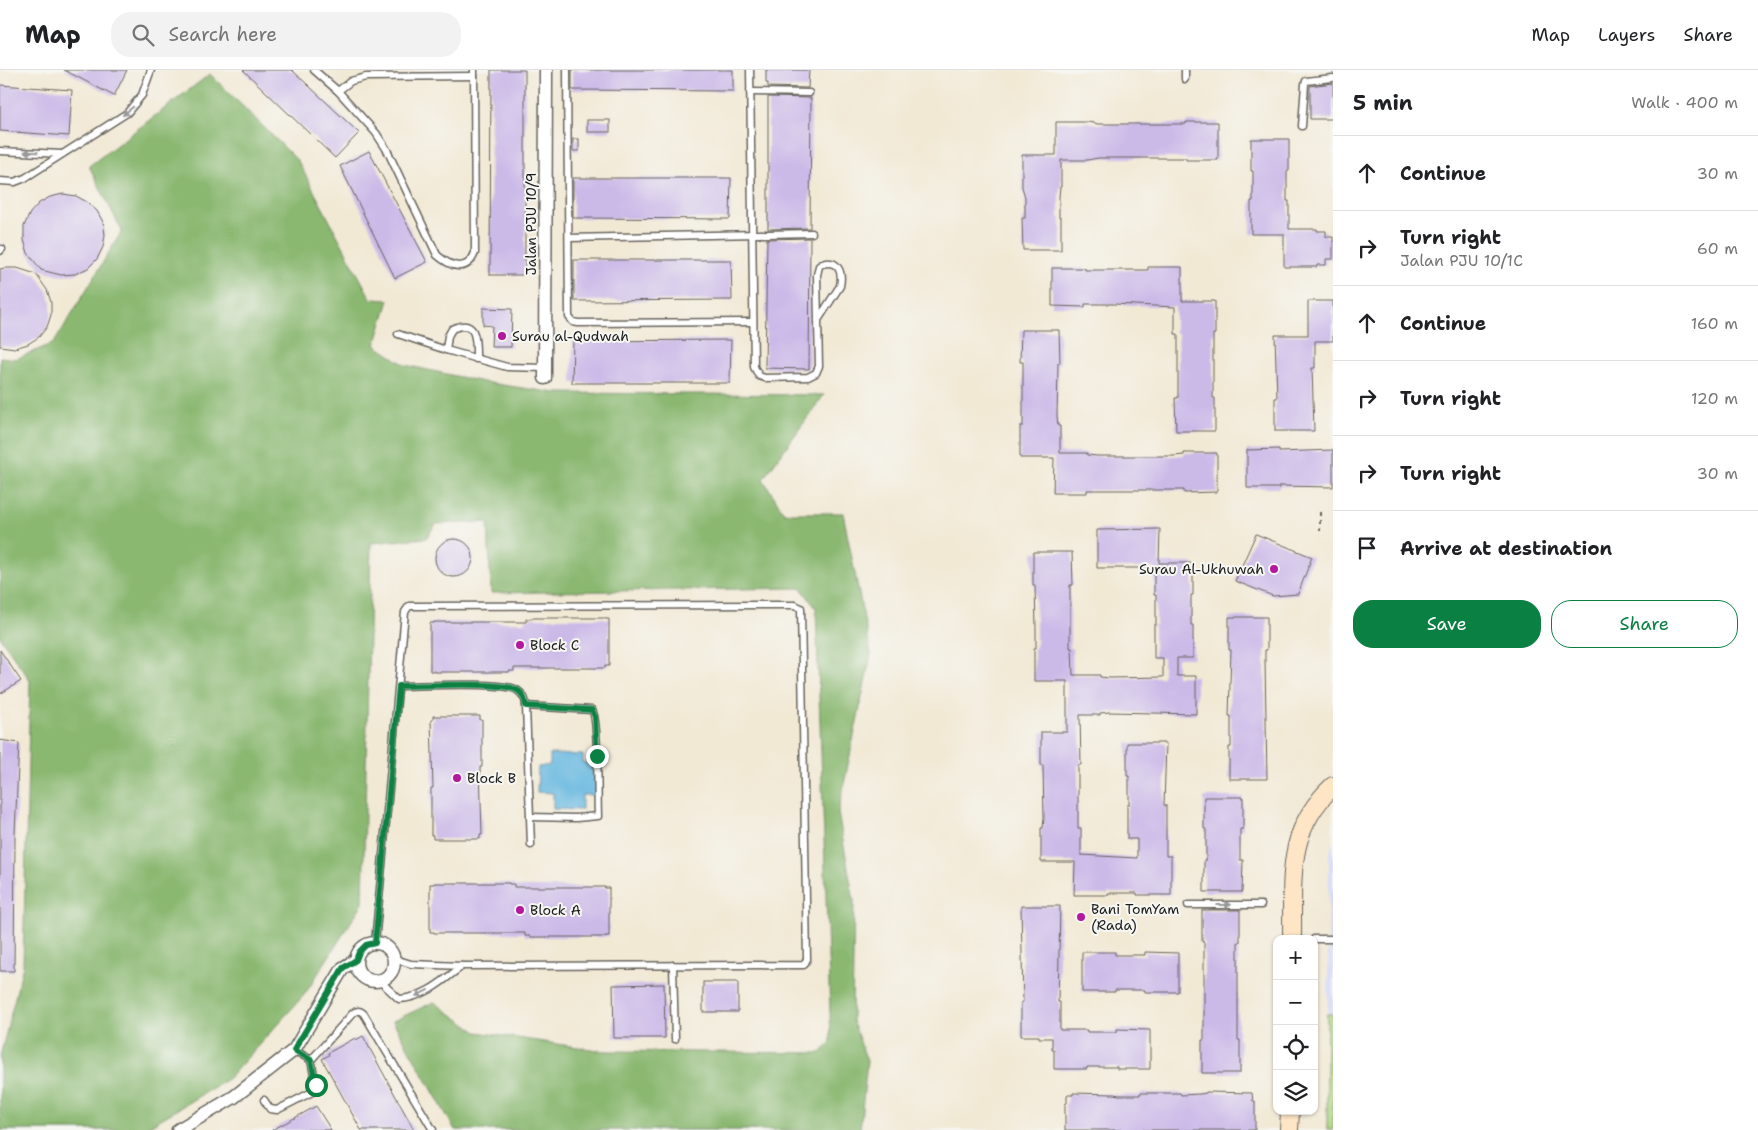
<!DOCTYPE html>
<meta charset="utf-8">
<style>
body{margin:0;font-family:"Shantell Sans",sans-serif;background:#f2f2f2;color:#202124}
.controls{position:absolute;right:15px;bottom:15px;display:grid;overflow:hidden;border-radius:10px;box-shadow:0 1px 4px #0004}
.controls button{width:45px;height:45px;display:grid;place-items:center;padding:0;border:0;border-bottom:1px solid #e0e0e0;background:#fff;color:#202124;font:25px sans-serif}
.stop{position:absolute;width:15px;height:15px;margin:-11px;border:4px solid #0b8043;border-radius:50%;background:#fff}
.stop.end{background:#0b8043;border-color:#fff;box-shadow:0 1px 5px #0008}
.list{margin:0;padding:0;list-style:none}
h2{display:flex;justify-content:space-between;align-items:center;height:65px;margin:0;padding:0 20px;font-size:21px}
h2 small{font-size:16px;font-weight:400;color:#757577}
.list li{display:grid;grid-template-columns:32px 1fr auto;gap:15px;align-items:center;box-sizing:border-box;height:75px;padding:0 20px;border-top:1px solid #e0e0e0}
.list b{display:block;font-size:19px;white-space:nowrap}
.list p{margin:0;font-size:16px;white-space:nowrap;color:#757577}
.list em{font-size:16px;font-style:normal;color:#757577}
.actions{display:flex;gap:10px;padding:15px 20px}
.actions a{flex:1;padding:11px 0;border:1px solid #0b8043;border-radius:20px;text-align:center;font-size:18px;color:#0b8043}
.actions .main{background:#0b8043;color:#fff}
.icon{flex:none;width:28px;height:28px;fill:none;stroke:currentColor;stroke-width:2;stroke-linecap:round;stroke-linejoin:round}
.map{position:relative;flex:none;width:1333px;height:1060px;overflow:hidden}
header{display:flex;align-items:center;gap:30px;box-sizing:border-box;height:70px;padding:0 25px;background:#fff;border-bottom:1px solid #e0e0e0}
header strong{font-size:24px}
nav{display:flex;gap:28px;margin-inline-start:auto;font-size:18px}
.search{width:350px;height:45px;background:#f2f2f2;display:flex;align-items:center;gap:12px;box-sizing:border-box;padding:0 18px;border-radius:20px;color:#757577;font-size:19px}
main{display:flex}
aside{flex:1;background:#fff}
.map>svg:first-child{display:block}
.built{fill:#d4d8f9}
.green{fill:#add883;stroke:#647a50}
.forest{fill:#8ab871;stroke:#536a46}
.water{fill:#64b6df;stroke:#40697e}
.building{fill:#cbb9e8}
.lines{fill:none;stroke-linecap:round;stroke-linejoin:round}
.lane-casing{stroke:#67645d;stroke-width:9}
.street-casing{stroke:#67645d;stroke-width:15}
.secondary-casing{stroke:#67645d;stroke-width:20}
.path{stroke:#67645d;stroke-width:2;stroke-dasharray:4 4;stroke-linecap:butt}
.lane{stroke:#fff;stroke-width:6}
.street{stroke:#fff;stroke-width:12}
.secondary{stroke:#fde5c5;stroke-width:18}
.oneway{fill:#999}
.route{stroke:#0b8043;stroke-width:6}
.poi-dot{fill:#b5179e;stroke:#f6f6f2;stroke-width:2}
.labels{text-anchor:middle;stroke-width:4;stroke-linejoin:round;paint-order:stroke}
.street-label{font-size:14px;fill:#1c1c1c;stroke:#f6f6f2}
.poi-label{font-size:14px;fill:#1c1c1c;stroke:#f6f6f2;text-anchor:start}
</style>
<header>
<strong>Map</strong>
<div class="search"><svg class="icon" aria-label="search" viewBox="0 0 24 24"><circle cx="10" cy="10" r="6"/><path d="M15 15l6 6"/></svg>Search here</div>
<nav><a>Map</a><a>Layers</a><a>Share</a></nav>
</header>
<main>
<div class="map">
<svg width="1333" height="1060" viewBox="0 0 1333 1060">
<rect width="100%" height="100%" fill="#f6f6f2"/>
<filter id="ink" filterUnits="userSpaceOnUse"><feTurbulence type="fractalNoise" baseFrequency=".02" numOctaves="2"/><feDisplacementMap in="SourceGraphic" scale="10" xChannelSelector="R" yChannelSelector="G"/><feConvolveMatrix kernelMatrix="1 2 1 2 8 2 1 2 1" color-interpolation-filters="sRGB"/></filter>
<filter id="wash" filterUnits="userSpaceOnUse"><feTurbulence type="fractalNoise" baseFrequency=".0096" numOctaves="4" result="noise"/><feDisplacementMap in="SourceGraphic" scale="20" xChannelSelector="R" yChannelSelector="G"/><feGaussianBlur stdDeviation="1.12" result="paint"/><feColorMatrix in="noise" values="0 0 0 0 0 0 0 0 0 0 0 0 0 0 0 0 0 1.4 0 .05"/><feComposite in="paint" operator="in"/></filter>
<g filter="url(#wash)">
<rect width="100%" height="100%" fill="#f2e9d5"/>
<polygon class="built" points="1333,772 1333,1060 1327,1060 1329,786"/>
<rect class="green" x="1327" y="944" width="6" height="116"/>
<polygon class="forest" points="210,4 298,91 371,229 389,230 375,275 405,295 483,312 556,323 824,325 763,409 784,443 843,443 871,584 838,743 854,831 852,950 867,991 860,1060 455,1060 393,951 434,932 477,962 604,981 821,983 831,972 816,538 801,518 491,523 488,452 436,454 426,468 371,473 363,833 305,924 229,1008 143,1060 0,1060 0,987 23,896 30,610 0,567 0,287 16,289 54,273 122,161 89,96"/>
<polygon class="water" points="550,684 583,685 583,693 600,693 600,725 582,725 582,740 553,739 553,723 537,722 538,697 550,695"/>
<g id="blocks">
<g class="building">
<polygon points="64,0 127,0 114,26"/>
<polygon points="243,0 292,0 359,63 335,88"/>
<polygon points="491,0 525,0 525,205 490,205"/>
<polygon points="572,0 733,0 733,21 572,20"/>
<polygon points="766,0 809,0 808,18 768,17 768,13 766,13"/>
<polygon points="1333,13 1333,49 1310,49 1310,16"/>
<polygon points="0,15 72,20 69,66 0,61"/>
<polygon points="768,27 811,28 810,158 768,159"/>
<rect x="587" y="50" width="23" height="12"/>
<polygon points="1056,52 1088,52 1098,54 1186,54 1186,52 1218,52 1218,90 1186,90 1186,88 1098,88 1088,90 1061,90 1061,117 1060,117 1059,127 1059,148 1061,148 1061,180 1023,180 1022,148 1025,148 1025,127 1022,117 1022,85 1056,85"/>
<rect x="573" y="69" width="6" height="12"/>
<polygon points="1251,69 1289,69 1289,101 1287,101 1287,131 1289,131 1289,159 1317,159 1317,161 1326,161 1326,167 1333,167 1333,189 1326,189 1326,195 1317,195 1317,197 1284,197 1284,164 1251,164 1251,131 1253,131 1253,101 1251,101"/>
<polygon points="369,81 427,192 395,208 340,96"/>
<polygon points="573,108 731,108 730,149 573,148"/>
<polygon points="63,124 76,126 87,132 97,141 103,152 105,165 103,177 97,189 88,198 75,204 61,205 41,200 28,183 24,170 24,156 30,143 39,133 50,127"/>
<polygon points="810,168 809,299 765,298 767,169"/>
<polygon points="574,190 731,190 732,230 574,231"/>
<polygon points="1148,197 1182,197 1182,231 1215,231 1215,264 1213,264 1213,328 1215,328 1215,361 1176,361 1175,328 1178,328 1178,264 1175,264 1175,237 1115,234 1085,234 1085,237 1052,236 1052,198 1085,198 1085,200 1148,200"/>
<polygon points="5,198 17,198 36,204 47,220 51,232 51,245 47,257 39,267 28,274 15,278 0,276 0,199"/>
<polygon points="1308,231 1333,231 1333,271 1315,271 1315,298 1312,298 1314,361 1275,361 1275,328 1277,328 1275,265 1308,265"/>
<polygon points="483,238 512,239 511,277 491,277 492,256 483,255"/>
<polygon points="1021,260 1059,260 1060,293 1058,293 1057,346 1058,356 1060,356 1060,383 1087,383 1087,385 1097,386 1174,386 1184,385 1184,383 1217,383 1217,422 1184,423 1184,420 1087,420 1087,423 1053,423 1054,388 1020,388 1020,356 1023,356 1023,292 1020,292"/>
<polygon points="731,270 730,313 572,313 573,271"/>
<polygon points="1279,379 1279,382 1333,380 1333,417 1279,416 1279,418 1247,418 1247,380"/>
<polygon points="1160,459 1159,493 1193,493 1193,525 1191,525 1191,555 1193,555 1193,588 1177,588 1177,606 1196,606 1196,644 1110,642 1100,643 1100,645 1080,645 1081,695 1078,695 1078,758 1081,758 1081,785 1137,788 1137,769 1127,769 1127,735 1129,735 1129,706 1127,706 1127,673 1166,673 1164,735 1166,735 1166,786 1171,786 1171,825 1137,825 1137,823 1108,823 1108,825 1074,825 1075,792 1041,792 1041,758 1043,758 1044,748 1043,695 1041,695 1041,662 1067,662 1067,611 1034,611 1034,578 1036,578 1036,558 1035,515 1033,515 1033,482 1072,482 1073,515 1070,515 1070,578 1072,578 1073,605 1100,605 1100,607 1110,608 1163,607 1163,588 1154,588 1154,555 1156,555 1156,525 1154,525 1154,498 1097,498 1097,460"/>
<polygon points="1256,464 1312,487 1298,524 1273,526 1235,511"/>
<circle cx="454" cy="488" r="19"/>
<polygon points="1229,547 1267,547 1267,580 1265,580 1265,590 1267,709 1229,709 1229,677 1231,677 1231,646 1229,646 1231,580 1229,580"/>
<polygon points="530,548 605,548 605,549 609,549 609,596 605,596 605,598 514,598 514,601 509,601 509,602 434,602 434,601 430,601 430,553 434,553 434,552 526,552 526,549 530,549"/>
<polygon points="0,580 21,611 0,624"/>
<polygon points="433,646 480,646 480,650 482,650 482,697 480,697 482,765 480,765 480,769 433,769 433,765 431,765 431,718 433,718 431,650 433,650"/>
<polygon points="0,670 19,673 15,763 14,901 0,901"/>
<polygon points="1204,727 1243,727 1243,759 1240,759 1240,790 1243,790 1242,822 1204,822 1204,790 1206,790 1206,759 1204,759"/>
<polygon points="434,813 509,813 509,814 514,814 514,817 605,817 605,818 609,818 609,866 605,866 605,867 530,867 530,866 525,866 525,863 434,863 434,862 430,862 430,814 434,814"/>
<polygon points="1021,836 1060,836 1058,932 1060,932 1060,960 1087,960 1087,962 1117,962 1117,959 1150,960 1150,999 1117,999 1117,997 1087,997 1087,999 1054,999 1054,980 1052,980 1052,968 1039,968 1039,966 1021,966 1021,932 1023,932"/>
<polygon points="1202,840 1240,840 1240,872 1238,872 1238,970 1240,970 1240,1003 1202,1003 1202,970 1204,970 1204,872 1202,872"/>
<polygon points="1082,882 1115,882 1115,885 1145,885 1145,882 1178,883 1178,922 1145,922 1145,920 1115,920 1115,922 1082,922"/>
<rect x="703" y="912" width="35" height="30"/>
<polygon points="664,914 665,968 614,968 613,915"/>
<polygon points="363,966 401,1036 414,1060 361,1060 355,1049 322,989 329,985 328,983 355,968 356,970"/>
<polygon points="1206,1022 1252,1023 1253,1031 1255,1031 1255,1060 1065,1060 1065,1034 1067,1033 1067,1025 1073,1025 1073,1023 1114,1024 1119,1025 1140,1025 1140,1023 1180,1023 1181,1025 1200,1024 1206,1023"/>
<polygon points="316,1036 331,1060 272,1060 302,1044"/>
</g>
</g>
</g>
<g filter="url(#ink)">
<use href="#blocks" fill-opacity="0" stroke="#67645d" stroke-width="1"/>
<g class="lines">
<g class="lane-casing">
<g id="lane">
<path d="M314,0L338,21L376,63L387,80L437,185C451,197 467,203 475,183L474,0"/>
<polyline points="567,0 569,247 573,252 578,253 753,252"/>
<path d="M750,0L754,297L759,306L765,308L808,307L816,303L819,296L817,205L819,196L822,194C838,189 843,202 840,216L818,250"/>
<polyline points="1185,9 1185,0"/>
<polyline points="338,21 351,11 366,7 474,6"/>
<polyline points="750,22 809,23"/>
<polyline points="1302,56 1305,14 1306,11 1333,8"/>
<polyline points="0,81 62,84"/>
<polyline points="0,111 15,112 25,108 127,43 142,25 151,0"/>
<polyline points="569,168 812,163"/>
<polyline points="0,181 2,179"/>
<polyline points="398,264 446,280 507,297 545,298"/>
<path d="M446,280L448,266L452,259C478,247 476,272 476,289"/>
<path d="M399,616C420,616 502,611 517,620C523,624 526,629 526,636L531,775"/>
<path d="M526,636L592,640C599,649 597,729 598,746L576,748L530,747"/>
<polyline points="1188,835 1261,835"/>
<polyline points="1314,869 1333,869"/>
<polyline points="375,873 405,542 409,536 795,535 801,538 807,889 804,895 462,896 411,894 395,889"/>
<polyline points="673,895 675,969"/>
<path d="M380,911L399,929C424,928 443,911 462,896"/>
<path d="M311,990L353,943C357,940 360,940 364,944L433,1060"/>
<polyline points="264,1030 270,1039 277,1040 314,1021 316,1015 311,990 294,980"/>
</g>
</g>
<g class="street-casing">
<g id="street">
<polyline points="545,308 546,0"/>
<circle cx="375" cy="892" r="19"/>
<polyline points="178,1060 234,1027 294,980 343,898 356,890"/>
</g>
</g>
<g class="secondary-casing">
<g id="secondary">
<path d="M1292,869C1293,808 1285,761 1333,716"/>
<polyline points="1289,1060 1290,1041"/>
</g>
</g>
<polyline class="path" points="1320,442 1320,461"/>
<use href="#lane" class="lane"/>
<use href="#street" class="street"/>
<use href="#secondary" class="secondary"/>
</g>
<defs><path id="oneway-solid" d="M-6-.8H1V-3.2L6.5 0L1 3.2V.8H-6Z" transform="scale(1.25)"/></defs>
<g class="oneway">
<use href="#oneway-solid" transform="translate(128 41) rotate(140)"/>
<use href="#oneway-solid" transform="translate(31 82) rotate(-178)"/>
<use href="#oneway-solid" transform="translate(1224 835)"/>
<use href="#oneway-solid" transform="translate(422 923) rotate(154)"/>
</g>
</g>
<g class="lines" filter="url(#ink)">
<path class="route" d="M316,1015L311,990L294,980L343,898L356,890L359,882L366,875L375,873L399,616C420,616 502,611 517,620C523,623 525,629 526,636L592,640L595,647L597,686"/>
</g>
<g class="poi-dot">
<circle cx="502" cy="266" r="5"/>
<circle cx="1274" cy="499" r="5"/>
<circle cx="520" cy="575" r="5"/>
<circle cx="457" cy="708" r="5"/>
<circle cx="520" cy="840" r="5"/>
<circle cx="1081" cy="847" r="5"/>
</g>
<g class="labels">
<g class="street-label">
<text transform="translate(531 154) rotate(-90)" y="5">Jalan PJU 10/9</text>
</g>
<g class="poi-label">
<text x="512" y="271">Surau al-Qudwah</text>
<text x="1264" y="504" text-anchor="end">Surau Al-Ukhuwah</text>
<text x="530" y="580">Block C</text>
<text x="467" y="713">Block B</text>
<text x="1091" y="844">Bani TomYam<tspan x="1091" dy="16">(Rada)</tspan></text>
<text x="530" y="845">Block A</text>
</g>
</g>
</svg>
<div class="controls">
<button>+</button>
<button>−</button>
<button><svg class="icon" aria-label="locate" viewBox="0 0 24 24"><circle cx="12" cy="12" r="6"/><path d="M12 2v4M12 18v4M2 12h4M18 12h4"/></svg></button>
<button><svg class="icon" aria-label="layers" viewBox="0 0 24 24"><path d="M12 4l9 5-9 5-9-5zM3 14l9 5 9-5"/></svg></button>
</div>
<div class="stop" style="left:316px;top:1015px"></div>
<div class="stop end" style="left:597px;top:686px"></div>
</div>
<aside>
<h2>5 min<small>Walk · 400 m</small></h2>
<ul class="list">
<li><svg class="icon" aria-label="ahead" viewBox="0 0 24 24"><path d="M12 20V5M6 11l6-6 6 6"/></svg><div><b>Continue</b></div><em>30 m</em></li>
<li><svg class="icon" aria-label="right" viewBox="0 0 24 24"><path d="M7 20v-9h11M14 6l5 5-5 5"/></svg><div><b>Turn right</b><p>Jalan PJU 10/1C</p></div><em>60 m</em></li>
<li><svg class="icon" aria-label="ahead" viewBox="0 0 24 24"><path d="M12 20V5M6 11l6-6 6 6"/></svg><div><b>Continue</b></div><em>160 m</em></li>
<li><svg class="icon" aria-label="right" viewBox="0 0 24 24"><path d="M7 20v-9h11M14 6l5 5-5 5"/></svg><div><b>Turn right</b></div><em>120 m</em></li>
<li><svg class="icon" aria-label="right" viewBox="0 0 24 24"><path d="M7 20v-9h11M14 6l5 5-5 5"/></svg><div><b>Turn right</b></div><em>30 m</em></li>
<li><svg class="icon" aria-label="arrive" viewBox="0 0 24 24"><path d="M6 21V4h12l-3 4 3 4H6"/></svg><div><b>Arrive at destination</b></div></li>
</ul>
<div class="actions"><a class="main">Save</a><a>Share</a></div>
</aside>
</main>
